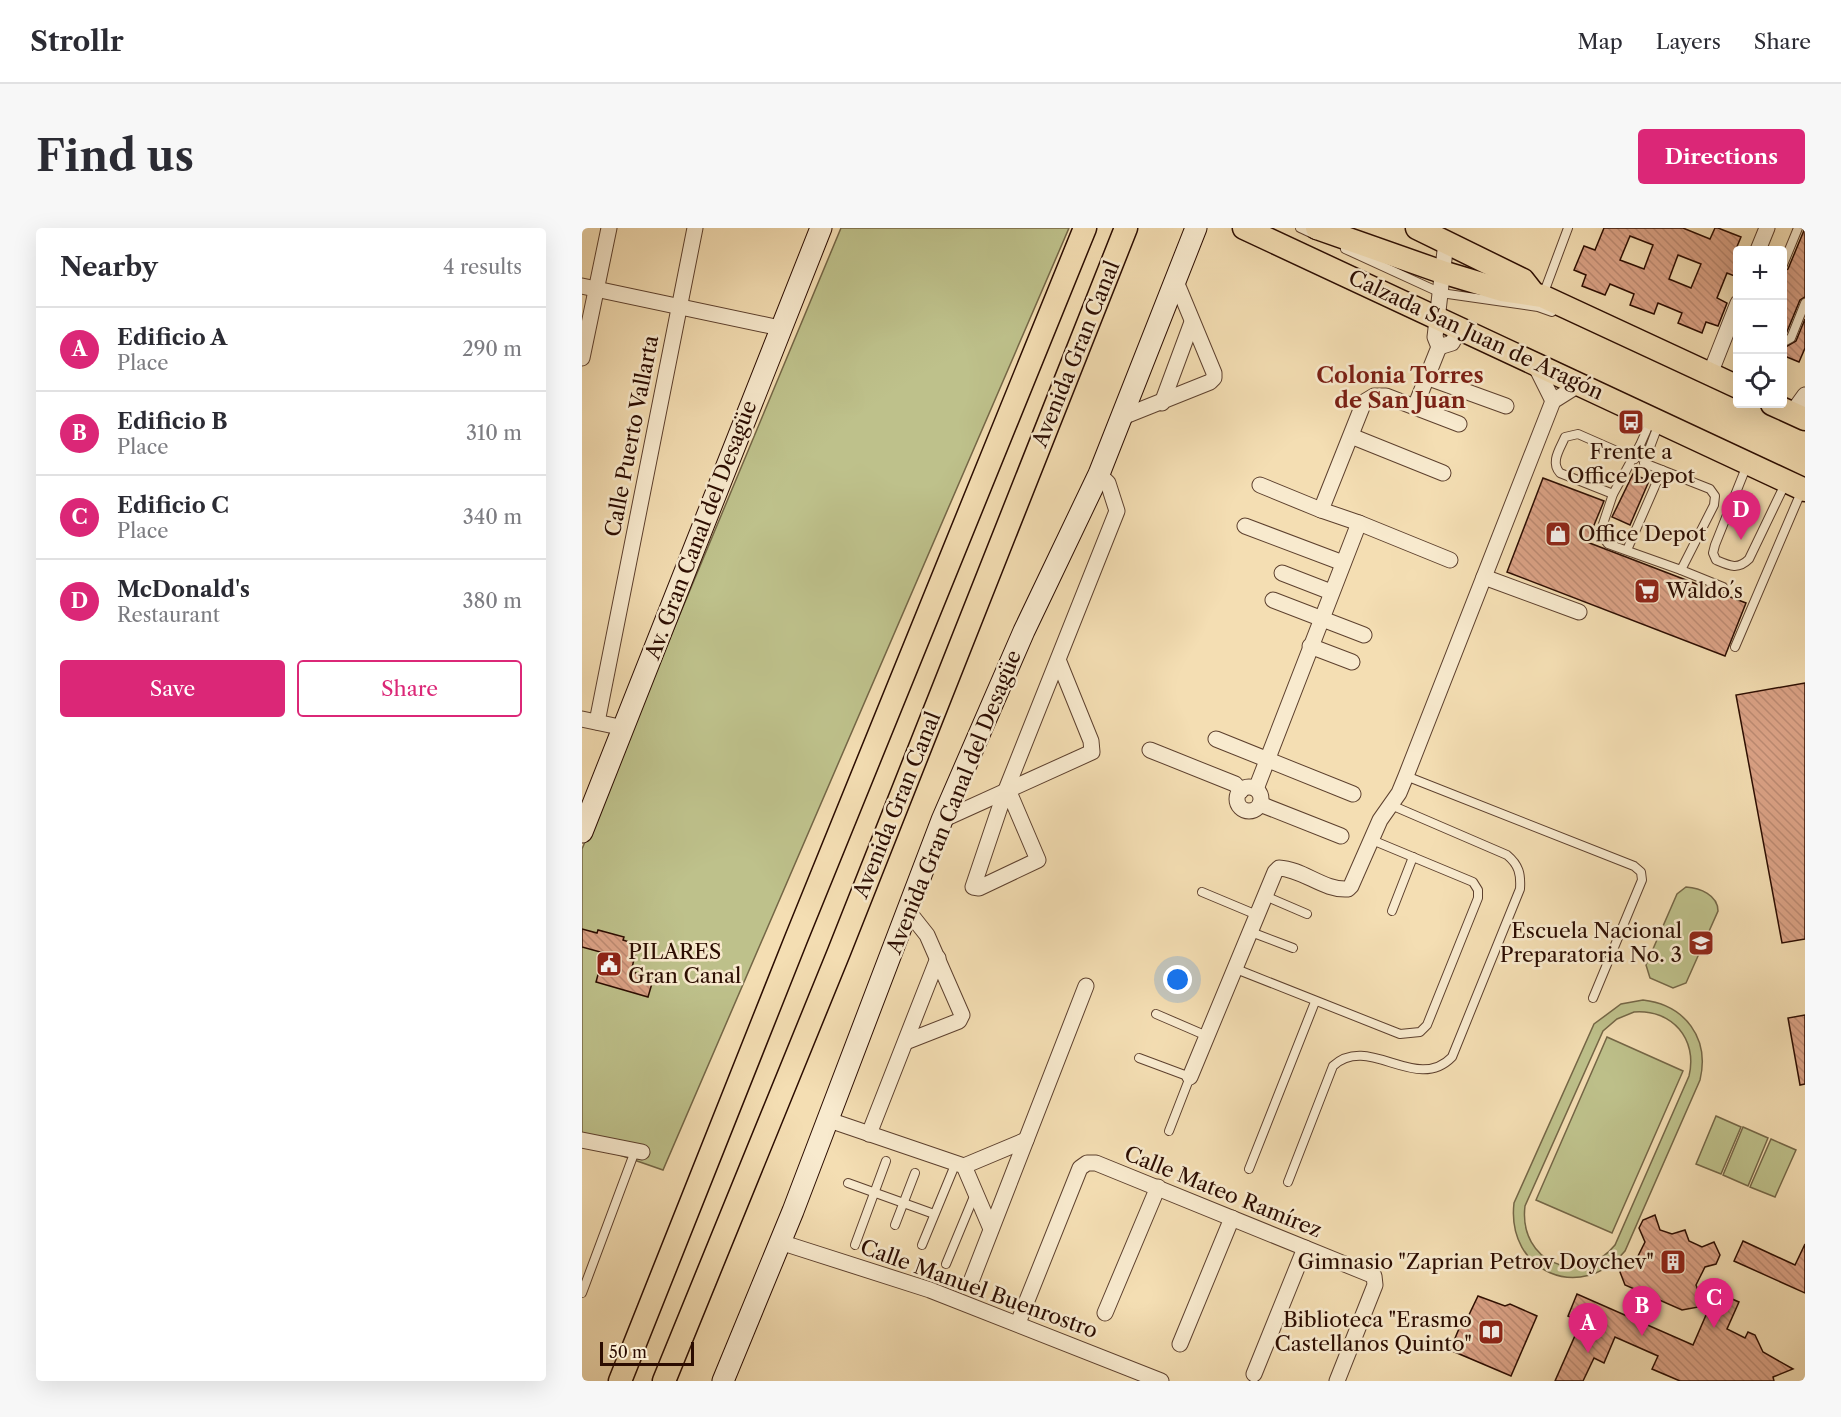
<!DOCTYPE html>
<meta charset="utf-8">
<style>
body{margin:0;font-family:"Libre Caslon Text",serif;background:#f7f7f7;color:#2b2b33}
.controls{position:absolute;right:18px;top:18px;display:grid;overflow:hidden;border-radius:6px;box-shadow:0 6px 24px #0002}
.controls button{width:54px;height:54px;display:grid;place-items:center;padding:0;border:0;border-bottom:2px solid #e1e1e2;background:#fff;color:#2b2b33;font:30px sans-serif}
.scale{position:absolute;left:18px;bottom:15px;width:94px;box-sizing:border-box;padding-left:6px;border:3px solid #2b0c01;border-top:0;font-size:16px;line-height:21px;white-space:nowrap;color:#2b0c01;-webkit-text-stroke:4px #f8eace;paint-order:stroke}
.you{position:absolute;left:596px;top:752px;width:21px;height:21px;margin:-15px;border:4px solid #fff;border-radius:50%;background:#1a73e8;box-shadow:0 0 0 9px #1a73e833}
.badge{display:grid;place-items:center;width:39px;height:39px;border-radius:50%;background:#db2777;color:#fff;font-size:20px;font-weight:700}
.pin{position:absolute;translate:-50% -50px;filter:drop-shadow(0 2px 3px #0008)}
.pin::after{content:'';position:absolute;top:32px;width:21px;height:18px;background:inherit;clip-path:polygon(0 0,100% 0,50% 100%)}
.list{margin:0;padding:0;list-style:none}
h2{display:flex;justify-content:space-between;align-items:center;height:78px;margin:0;padding:0 24px;font-size:26px}
h2 small{font-size:20px;font-weight:400;color:#7c7c81}
.list li{display:grid;grid-template-columns:39px 1fr auto;gap:18px;align-items:center;box-sizing:border-box;height:84px;padding:0 24px;border-top:2px solid #e1e1e2}
.list b{display:block;font-size:22px;white-space:nowrap}
.list p{margin:0;font-size:20px;white-space:nowrap;color:#7c7c81}
.list em{font-size:20px;font-style:normal;color:#7c7c81}
.actions{display:flex;gap:12px;padding:18px 24px}
.actions a{flex:1;padding:14px 0;border:2px solid #db2777;border-radius:6px;text-align:center;font-size:21px;color:#db2777}
.actions .main{background:#db2777;color:#fff}
.icon{flex:none;width:33px;height:33px;fill:none;stroke:currentColor;stroke-width:2;stroke-linecap:round;stroke-linejoin:round}
.map{position:relative;flex:none;width:1223px;height:1153px;overflow:hidden;border-radius:6px}
header{display:flex;align-items:center;gap:36px;box-sizing:border-box;height:84px;padding:0 30px;background:#fff;border-bottom:2px solid #e1e1e2}
header strong{font-size:28px}
nav{display:flex;gap:33px;margin-inline-start:auto;font-size:21px}
.intro{display:flex;align-items:center;justify-content:space-between;box-sizing:border-box;height:144px;padding:0 36px}
h1{margin:0;font-size:42px}
.button{padding:15px 27px;border-radius:6px;background:#db2777;color:#fff;font-size:21px;font-weight:700}
main{display:flex;gap:36px;padding:0 36px}
aside{flex:1;background:#fff;border-radius:6px;box-shadow:0 6px 24px #0002}
.map>svg:first-child{display:block}
.garden{fill:#bec18b;stroke:#746646;stroke-width:1.5;fill-rule:evenodd}
.building{fill:url(#building-back-hatch);stroke:#2b0c01;stroke-width:1.5;fill-rule:evenodd}
.lines{fill:none;stroke-linecap:round;stroke-linejoin:round}
.lane-casing{stroke:#5d402e;stroke-width:10}
.street-casing{stroke:#5d402e;stroke-width:17}
.secondary-casing{stroke:#2b0c01;stroke-width:23}
.primary-casing{stroke:#2b0c01;stroke-width:25}
.lane{stroke:#f8eace;stroke-width:8}
.street{stroke:#f8eace;stroke-width:15}
.secondary{stroke:#f8eace;stroke-width:21}
.primary{stroke:#f4deb3;stroke-width:22}
.labels{text-anchor:middle;stroke-width:5;stroke-linejoin:round;paint-order:stroke}
.street-label{font-size:21px;fill:#2b0c01;stroke:#f8eace}
.poi-label{font-size:21px;fill:#2b0c01;stroke:#f8eace;text-anchor:start}
.neighbourhood-label{font-size:22px;font-weight:bold;fill:#7a1f14;stroke:#f8eace}
</style>
<header>
<strong>Strollr</strong>
<nav><a>Map</a><a>Layers</a><a>Share</a></nav>
</header>
<div class="intro"><h1>Find us</h1><a class="button">Directions</a></div>
<main>
<aside>
<h2>Nearby<small>4 results</small></h2>
<ul class="list">
<li><span class="badge">A</span><div><b>Edificio A</b><p>Place</p></div><em>290 m</em></li>
<li><span class="badge">B</span><div><b>Edificio B</b><p>Place</p></div><em>310 m</em></li>
<li><span class="badge">C</span><div><b>Edificio C</b><p>Place</p></div><em>340 m</em></li>
<li><span class="badge">D</span><div><b>McDonald's</b><p>Restaurant</p></div><em>380 m</em></li>
</ul>
<div class="actions"><a class="main">Save</a><a>Share</a></div>
</aside>
<div class="map">
<svg width="1223" height="1153" viewBox="0 0 1223 1153">
<defs>
<pattern id="building-back-hatch" width="6" height="6" patternUnits="userSpaceOnUse" patternTransform="scale(1.5)"><rect width="6" height="6" fill="#dca387"/><path d="M-1 5l2 2M0 0l6 6M5-1l2 2" fill="none" stroke="#bd8b73"/></pattern>
</defs>
<rect width="100%" height="100%" fill="#f4deb3"/>
<filter id="stains"><feTurbulence type="fractalNoise" baseFrequency=".00333" numOctaves="4"/><feColorMatrix values="0 0 0 0 .2 0 0 0 0 .09 0 0 0 0 .02 0 0 0 .5 -.17"/></filter>
<radialGradient id="worn" r=".72"><stop offset=".6" stop-color="#630" stop-opacity="0"/><stop offset="1" stop-color="#630" stop-opacity=".3"/></radialGradient>
<g class="garden">
<polygon points="259,0 487,0 81,942 0,914 0,621"/>
<path d="M1104,659C1118,660 1136,667 1136,683L1104,755L1091,760L1068,750L1064,737L1095,666Z"/>
<path d="M1061,772C1103,777 1128,810 1118,852L1043,1023C999,1076 924,1044 932,975L1012,796L1039,776ZM1052,784C1090,781 1116,811 1107,848L1033,1017C998,1060 936,1034 943,978L1021,803L1035,791Z"/>
<polygon points="1025,809 1101,843 1030,1005 954,972"/>
<polygon points="1134,888 1159,899 1139,946 1114,936"/>
<polygon points="1161,899 1186,910 1166,958 1141,947"/>
<polygon points="1189,911 1214,922 1193,969 1168,959"/>
</g>
<g class="building">
<path d="M1022,0H1101L1128,11L1133,0H1136L1159,9L1154,21L1155,49L1145,45L1135,70L1145,75L1136,98L1124,94L1120,105L1096,95L1100,85L1076,75L1072,86L1048,77L1052,66L1028,56L1023,67L1000,58L1004,47L992,42L1002,18L1013,22ZM1048,8L1071,17L1062,41L1038,32ZM1096,27L1119,36L1109,60L1087,51Z"/>
<polygon points="1223,0 1223,69 1218,72 1204,106 1200,108 1200,45 1206,41"/>
<polygon points="1223,91 1223,120 1217,134 1200,127 1200,121 1214,113"/>
<polygon points="1051,246 1067,253 1048,297 1030,289"/>
<polygon points="961,250 1022,273 1005,314 1164,375 1143,428 925,344"/>
<polygon points="1223,455 1223,711 1200,715 1154,467"/>
<polygon points="0,701 15,705 16,702 42,709 41,712 56,717 49,743 71,752 66,769 14,754 22,725 0,719"/>
<polygon points="1223,787 1223,856 1218,857 1206,790"/>
<polygon points="1073,987 1078,1002 1090,1006 1103,1002 1107,1013 1120,1019 1132,1014 1138,1027 1134,1036 1123,1039 1114,1057 1122,1078 1100,1082 1043,1057 1038,1044 1041,1035 1054,1032 1063,1014 1057,1000 1061,992"/>
<polygon points="1161,1013 1213,1037 1223,1016 1223,1065 1152,1033"/>
<polygon points="1134,1064 1157,1074 1145,1101 1163,1110 1166,1104 1173,1107 1181,1124 1211,1141 1191,1149 1192,1153 1098,1153 1070,1141 1076,1128 1033,1109 1022,1135 1012,1130 1001,1153 973,1153 999,1094 986,1088 995,1066 1111,1117"/>
<polygon points="896,1068 923,1078 928,1076 955,1088 929,1148 868,1122 879,1096 884,1093"/>
</g>
<g class="lines">
<g class="lane-casing">
<g id="lane">
<polyline points="718,0 733,7"/>
<polyline points="763,21 859,65 956,79 970,84"/>
<polyline points="1200,39 1216,0"/>
<polyline points="961,67 986,0"/>
<polyline points="1200,115 1209,110 1223,75"/>
<polyline points="1069,192 1058,217 1031,266 1018,305 1026,316 1099,342 1132,277 1133,268 1128,261 1062,235 1077,195"/>
<path d="M1165,237L1133,317L1131,325L1134,332C1148,338 1156,342 1167,331L1204,254"/>
<path d="M1031,266L978,245C968,234 978,221 983,209L996,206L1053,231"/>
<polyline points="1045,322 1080,242"/>
<polyline points="1099,342 1141,359"/>
<polyline points="1153,419 1220,262"/>
<polyline points="824,548 1052,638 1059,644 1060,652 1011,770"/>
<polyline points="620,664 675,687"/>
<polyline points="683,668 725,686"/>
<polyline points="810,683 831,629"/>
<polyline points="669,704 711,720"/>
<polyline points="654,741 818,806 838,804 845,797 896,670 896,662 891,654 790,612"/>
<polyline points="574,786 625,808"/>
<polyline points="557,830 608,849 587,903"/>
<polyline points="667,941 733,774"/>
<path d="M706,954L751,838C787,805 834,866 870,829L938,661C939,646 937,637 925,627L809,577"/>
<polyline points="266,955 352,986"/>
<polyline points="313,997 333,945"/>
<polyline points="273,1017 304,933"/>
<polyline points="340,1017 373,937"/>
<polyline points="364,1036 393,966"/>
<polyline points="0,1065 53,923"/>
</g>
</g>
<g class="street-casing">
<g id="street">
<polyline points="1176,22 1185,0"/>
<polyline points="0,58 198,100"/>
<polyline points="857,119 870,115 878,100"/>
<polyline points="0,130 27,0"/>
<polyline points="952,135 971,173"/>
<polyline points="1128,146 1156,75"/>
<polyline points="844,149 924,178"/>
<polyline points="580,175 610,94"/>
<polyline points="833,179 857,119 853,109 864,14"/>
<polyline points="1210,185 1223,167"/>
<polyline points="538,190 628,154 632,150 632,145 593,51"/>
<polyline points="769,208 861,245"/>
<polyline points="678,257 739,282"/>
<polyline points="777,295 868,332"/>
<polyline points="663,298 761,335"/>
<polyline points="700,345 749,364"/>
<polyline points="902,349 997,384"/>
<polyline points="691,372 782,407"/>
<polyline points="728,418 770,434"/>
<polyline points="0,491 42,500"/>
<polyline points="15,494 113,0"/>
<polyline points="634,511 771,566"/>
<polyline points="568,522 653,556 659,563"/>
<circle cx="667" cy="571" r="12"/>
<polyline points="674,561 777,295 739,282 782,174 792,168 804,168 877,196"/>
<polyline points="427,564 456,632 397,660 391,659 422,567 535,283 526,255 517,246"/>
<polyline points="678,576 759,608"/>
<polyline points="360,592 510,524 509,513 477,434"/>
<polyline points="326,683 345,707 380,787 377,793 326,813"/>
<path d="M608,849L693,644L697,640C721,641 742,663 766,661L769,658L798,592L817,565L824,548L971,173L998,156"/>
<polyline points="244,891 382,938 409,1001"/>
<polyline points="287,906 356,730"/>
<polyline points="0,912 60,924"/>
<polyline points="382,938 444,912"/>
<polyline points="198,1014 348,1062 579,1153"/>
<polyline points="390,1051 504,758"/>
<polyline points="523,1085 576,959"/>
<polyline points="436,1095 498,940 505,935 514,935 792,1048 793,1057 755,1153"/>
<polyline points="598,1116 650,990"/>
<polyline points="672,1146 723,1020"/>
</g>
</g>
<g class="secondary-casing">
<g id="secondary">
<polyline points="0,604 239,0"/>
<polyline points="141,1153 211,983 360,592 442,403 517,246 614,0"/>
</g>
</g>
<g class="primary-casing">
<g id="primary">
<polyline points="662,0 1223,262"/>
<polyline points="735,0 860,44 920,62 960,68 1156,159"/>
<polyline points="835,0 941,52 952,66"/>
<polyline points="1190,176 1223,191"/>
<polyline points="38,1153 214,711 503,0"/>
<polyline points="82,1153 257,724 544,0"/>
</g>
</g>
<use href="#lane" class="lane"/>
<use href="#street" class="street"/>
<use href="#secondary" class="secondary"/>
<use href="#primary" class="primary"/>
</g>
<defs>
<g id="bus-square" transform="scale(1.35)"><rect x="-9" y="-9" width="18" height="18" rx="4" fill="#8f2418" stroke="#f8eace"/><path d="M-5-6H5V4H4V6H2V4H-2V6H-4V4H-5ZM-3.5-4V0h7V-4ZM-3.5 1.2v1.5H-2V1.2ZM2 1.2v1.5H3.5V1.2Z" fill="#fff"/></g>
<g id="shop-square" transform="scale(1.35)"><rect x="-9" y="-9" width="18" height="18" rx="4" fill="#8f2418" stroke="#f8eace"/><path d="M-5-2.5h2.3a2.7 3.5 0 0 1 5.4 0H5L5.5 6h-11ZM-1.5-2.5h3a1.5 2.3 0 0 0-3 0Z" fill="#fff"/></g>
<g id="supermarket-square" transform="scale(1.35)"><rect x="-9" y="-9" width="18" height="18" rx="4" fill="#8f2418" stroke="#f8eace"/><path d="M-6-5.5h2.5l.6 2H6L4.5 2H-2.5L-4.4-4H-6ZM-1.5 3.2a1.3 1.3 0 1 0 .1 0ZM3 3.2a1.3 1.3 0 1 0 .1 0Z" fill="#fff"/></g>
<g id="school-square" transform="scale(1.35)"><rect x="-9" y="-9" width="18" height="18" rx="4" fill="#8f2418" stroke="#f8eace"/><path d="M0-5L7-2L0 1L-7-2ZM-4 1L0 2.5L4 1V4Q0 6-4 4Z" fill="#fff"/></g>
<g id="civic-square" transform="scale(1.35)"><rect x="-9" y="-9" width="18" height="18" rx="4" fill="#8f2418" stroke="#f8eace"/><path d="M-.6-6.5H3V-4.5H.6V-3L4-1V1h2V6H-6V1h2V-1L-.6-3ZM-1.2 2.5V6h2.4V2.5Z" fill="#fff"/></g>
<g id="building-square" transform="scale(1.35)"><rect x="-9" y="-9" width="18" height="18" rx="4" fill="#8f2418" stroke="#f8eace"/><path d="M-4-6H4V6H1V3H-1V6H-4ZM-2.5-4.3h1.7v1.8h-1.7ZM.8-4.3h1.7v1.8H.8ZM-2.5-1h1.7V.8h-1.7ZM.8-1h1.7V.8H.8Z" fill="#fff"/></g>
<g id="library-square" transform="scale(1.35)"><rect x="-9" y="-9" width="18" height="18" rx="4" fill="#8f2418" stroke="#f8eace"/><path d="M-6-4Q-3-5.5-.7-3.5V5Q-3 3-6 4ZM6-4Q3-5.5 .7-3.5V5Q3 3 6 4Z" fill="#fff"/></g>
</defs>
<g fill-rule="evenodd">
<use href="#bus-square" x="1049" y="194"/>
<use href="#shop-square" x="976" y="306"/>
<use href="#supermarket-square" x="1065" y="363"/>
<use href="#school-square" x="1119" y="715"/>
<use href="#civic-square" x="27" y="736"/>
<use href="#building-square" x="1091" y="1034"/>
<use href="#library-square" x="909" y="1104"/>
</g>
<g class="labels">
<g class="street-label">
<text transform="translate(894 107) rotate(25)" y="7">Calzada San Juan de Aragón</text>
<text transform="translate(494 126) rotate(-68)" y="7">Avenida Gran Canal</text>
<text transform="translate(50 208) rotate(-79)" y="7">Calle Puerto Vallarta</text>
<text transform="translate(119 302) rotate(-69)" y="7">Av. Gran Canal del Desagüe</text>
<text transform="translate(372 574) rotate(-68)" y="7">Avenida Gran Canal del Desagüe</text>
<text transform="translate(315 577) rotate(-68)" y="7">Avenida Gran Canal</text>
<text transform="translate(641 964) rotate(22)" y="7">Calle Mateo Ramírez</text>
<text transform="translate(397 1061) rotate(20)" y="7">Calle Manuel Buenrostro</text>
</g>
<g class="poi-label">
<text x="1049" y="231" text-anchor="middle">Frente a<tspan x="1049" dy="24">Office Depot</tspan></text>
<text x="996" y="313">Office Depot</text>
<text x="1084" y="370">Waldo´s</text>
<text x="1100" y="710" text-anchor="end">Escuela Nacional<tspan x="1100" dy="24">Preparatoria No. 3</tspan></text>
<text x="46" y="731">PILARES<tspan x="46" dy="24">Gran Canal</tspan></text>
<text x="1072" y="1041" text-anchor="end">Gimnasio "Zaprian Petrov Doychev"</text>
<text x="890" y="1099" text-anchor="end">Biblioteca "Erasmo<tspan x="890" dy="24">Castellanos Quinto"</tspan></text>
</g>
<g class="neighbourhood-label">
<text x="818" y="155">Colonia Torres<tspan x="818" dy="25">de San Juan</tspan></text>
</g>
</g>
<rect width="100%" height="100%" filter="url(#stains)"/>
<rect width="100%" height="100%" fill="url(#worn)"/>
</svg>
<div class="controls">
<button>+</button>
<button>−</button>
<button><svg class="icon" aria-label="locate" viewBox="0 0 24 24"><circle cx="12" cy="12" r="6"/><path d="M12 2v4M12 18v4M2 12h4M18 12h4"/></svg></button>
</div>
<div class="scale">50 m</div>
<div class="you"></div>
<div class="pin badge" style="left:1006px;top:1125px">A</div>
<div class="pin badge" style="left:1060px;top:1108px">B</div>
<div class="pin badge" style="left:1132px;top:1100px">C</div>
<div class="pin badge" style="left:1159px;top:312px">D</div>
</div>
</main>
